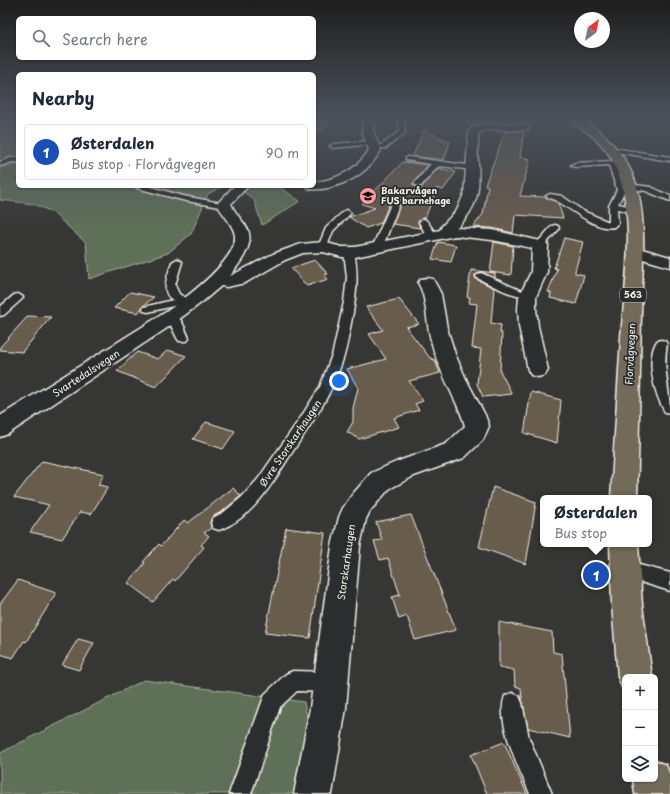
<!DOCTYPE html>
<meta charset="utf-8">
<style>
body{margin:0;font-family:"Playpen Sans",sans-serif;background:#f6f6f7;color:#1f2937}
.controls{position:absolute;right:12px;bottom:12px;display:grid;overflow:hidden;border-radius:6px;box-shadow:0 1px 3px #0004}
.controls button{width:36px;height:36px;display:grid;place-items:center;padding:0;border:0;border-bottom:1px solid #e0e1e3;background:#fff;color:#1f2937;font:20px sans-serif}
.compass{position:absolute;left:574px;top:12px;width:36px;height:36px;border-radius:50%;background:#fff;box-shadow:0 1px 3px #0004;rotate:33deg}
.you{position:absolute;left:339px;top:381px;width:14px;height:14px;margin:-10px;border:3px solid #fff;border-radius:50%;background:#1a73e8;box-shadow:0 0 0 6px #1a73e833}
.badge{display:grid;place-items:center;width:26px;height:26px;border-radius:50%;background:#0f766e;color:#fff;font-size:13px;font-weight:700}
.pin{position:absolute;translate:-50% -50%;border:2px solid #fff;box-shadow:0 1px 4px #0006}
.popup{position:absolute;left:540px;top:495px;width:112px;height:52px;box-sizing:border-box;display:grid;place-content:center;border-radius:6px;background:#fff;filter:drop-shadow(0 1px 3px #0005);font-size:13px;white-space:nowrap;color:#747a83}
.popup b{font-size:15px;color:#1f2937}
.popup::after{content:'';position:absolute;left:50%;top:100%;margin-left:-8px;border:8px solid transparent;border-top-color:#fff}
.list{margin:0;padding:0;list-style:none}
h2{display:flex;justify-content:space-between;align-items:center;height:52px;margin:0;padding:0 16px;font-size:17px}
h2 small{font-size:13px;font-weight:400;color:#747a83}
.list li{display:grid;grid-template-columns:26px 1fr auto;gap:12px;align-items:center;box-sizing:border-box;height:56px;margin:0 8px 8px;padding:0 8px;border:1px solid #e0e1e3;border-radius:6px}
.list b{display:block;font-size:15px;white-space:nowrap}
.list p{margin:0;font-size:13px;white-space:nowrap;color:#747a83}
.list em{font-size:13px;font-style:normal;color:#747a83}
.icon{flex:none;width:22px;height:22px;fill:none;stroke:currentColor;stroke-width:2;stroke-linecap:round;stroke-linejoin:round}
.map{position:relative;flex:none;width:670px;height:794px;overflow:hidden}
.search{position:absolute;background:#fff;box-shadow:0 1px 3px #0004;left:16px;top:16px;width:300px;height:44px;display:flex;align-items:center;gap:10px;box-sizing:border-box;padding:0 14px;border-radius:6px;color:#747a83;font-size:15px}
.panel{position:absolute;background:#fff;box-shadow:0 1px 3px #0004;left:16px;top:72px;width:300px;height:116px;border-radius:6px}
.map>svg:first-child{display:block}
.green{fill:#5f7059;stroke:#aab0a0}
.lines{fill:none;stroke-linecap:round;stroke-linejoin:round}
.stream{fill:#91a0a2;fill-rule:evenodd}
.building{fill:#675b4e;stroke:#f4f1e8}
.lane-casing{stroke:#f4f1e8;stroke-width:3}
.street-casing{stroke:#f4f1e8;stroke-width:3}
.primary-casing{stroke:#f4f1e8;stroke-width:3}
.lane{fill:#2a2d2e;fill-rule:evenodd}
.street{fill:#2a2d2e;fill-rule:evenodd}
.primary{fill:#736b5a;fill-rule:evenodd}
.labels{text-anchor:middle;stroke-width:3.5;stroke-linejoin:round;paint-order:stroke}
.far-poi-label{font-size:9px;font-weight:bold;fill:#f4f1e8;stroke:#2a2d2e;text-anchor:start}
.shield{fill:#2a2d2e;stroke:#b7b6b0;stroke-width:1}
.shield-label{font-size:9px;font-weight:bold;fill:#f4f1e8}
.street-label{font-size:10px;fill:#f4f1e8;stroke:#2a2d2e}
</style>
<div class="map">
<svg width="670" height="794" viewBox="0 0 670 794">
<rect width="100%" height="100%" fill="#363634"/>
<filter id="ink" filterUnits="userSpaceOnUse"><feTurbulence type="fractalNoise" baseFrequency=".025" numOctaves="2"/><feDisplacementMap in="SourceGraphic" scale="8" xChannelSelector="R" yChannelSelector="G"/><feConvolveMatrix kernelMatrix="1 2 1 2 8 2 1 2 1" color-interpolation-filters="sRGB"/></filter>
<g filter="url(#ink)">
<g class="green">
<polygon points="0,118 18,118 18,186 223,186 208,194 191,234 168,253 89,279 86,243 52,212 34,204 0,200"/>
<polygon points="314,118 329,119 324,131 314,133"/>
<polygon points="236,186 278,186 300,201 262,225 254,200"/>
<polygon points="144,680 304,702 316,766 299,794 0,794 0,753"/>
</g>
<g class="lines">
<polygon class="stream" points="18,163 18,165 0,168 0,166"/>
</g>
<g class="building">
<polygon points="424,130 450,142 444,160 413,156"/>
<polygon points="524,131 520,157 530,159 520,196 545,197 555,201 558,203 563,218 515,215 513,233 492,228 473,227 483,214 488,186 485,185 505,132"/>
<polygon points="403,162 428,165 413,183 413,185 418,188 422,187 437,169 440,168 442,168 441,169 456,172 443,190 437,188 425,218 422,218 418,222 420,228 393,224 401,203 399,195 387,194 386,197 390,202 381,223 366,228 349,217 375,208 362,204"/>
<polygon points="564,238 583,242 575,271 575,273 584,275 576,304 550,298 551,293 548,292 557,269 554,268"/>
<polygon points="438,242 456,245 451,262 432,259"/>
<polygon points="494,242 513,246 511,275 490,272"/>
<polygon points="315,260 328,274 324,275 328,279 307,286 291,268"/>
<polygon points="471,270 495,273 495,278 482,272 475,275 475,277 476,279 494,288 491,323 501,325 500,333 502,333 500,371 512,394 483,397 477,384 481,349 472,348 477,304 469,303 470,297 467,297"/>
<polygon points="130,292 154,297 143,306 138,313 114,308"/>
<polygon points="399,299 419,324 406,327 430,358 435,360 440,373 409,381 423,401 415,404 419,410 394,418 399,427 359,439 347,432 353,422 353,408 358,388 347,369 386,359 369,334 383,330 366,307"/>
<polygon points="28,316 51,317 22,352 0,350 0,347"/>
<polygon points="168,350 186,356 156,387 117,371 137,352 158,359"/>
<polygon points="531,392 561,400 557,443 524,433"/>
<polygon points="206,422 235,431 223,449 193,439"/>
<polygon points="42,461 104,474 98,485 108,487 91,514 80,512 62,539 30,532 49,505 14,497"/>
<polygon points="493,487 536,502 526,564 479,547"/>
<polygon points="233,488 241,496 223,511 212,517 210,522 211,528 204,533 209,536 201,545 204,547 175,581 173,579 153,602 128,583 145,563 143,562 159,544 161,546 184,520 188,523"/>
<polygon points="411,515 456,630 415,640 407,616 399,619 392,597 400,595 388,558 380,560 374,541 382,540 376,522"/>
<polygon points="286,528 325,533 310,638 265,633"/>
<polygon points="18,580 56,593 26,642 24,641 13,658 0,654 0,604"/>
<polygon points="499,622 552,632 553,652 562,654 570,738 528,728 522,699 521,688 515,686 514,670 499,667"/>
<polygon points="78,639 94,643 79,670 62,665"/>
<polygon points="504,742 527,794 487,794 471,755"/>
</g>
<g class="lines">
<g class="lane-casing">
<g id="lane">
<polygon points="403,118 409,118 404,122 405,133 386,148 372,148 372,146 382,145 400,131 398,121"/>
<polygon points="372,141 375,143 374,144 333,148 330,146 333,144"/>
<polygon points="613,148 670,157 670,161 611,151 610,150"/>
<polygon points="408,157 473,166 477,168 473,170 440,166 436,168 421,186 418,186 414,184 431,164 406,160 406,158"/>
<polygon points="11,158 18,158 18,162 12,162 0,166 0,162"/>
<path d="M612,161L616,163L625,190L618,204L638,208L639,210L635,212L617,209L618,223L614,227C596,231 572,209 557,201C554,198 549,199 546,196L550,194L562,196L583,211L609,222V206L617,190L609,165L575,167L571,165L575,163Z"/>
<polygon points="628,184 651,187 670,196 670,201 646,191 628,188"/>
<polygon points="136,186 148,186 183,196 227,204 228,206 224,208 182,200 137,188"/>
<polygon points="388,195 399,196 400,202 383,246 378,249 373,246 375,241 392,202 392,200 387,197"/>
<polygon points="347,210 351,213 333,231 326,249 320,249 318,247 326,228 344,211"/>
<path d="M423,219L426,220C430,226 434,231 438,236L437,238H431L425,233L419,222Z"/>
<polygon points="555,225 558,226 559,228 558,230 543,247 537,247 535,245 537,243 552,226"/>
<path d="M349,249L354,252C359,275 356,296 352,318C349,333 347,348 342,362C331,397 309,427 289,457C271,486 252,518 219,530L213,528L211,523L213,518L224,512L242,497L258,479L301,417L320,387L333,352L344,302L347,277L344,252Z"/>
<path d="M177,259L182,262L175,285L179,294L195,304L190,307L182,304L148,312L144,311L143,309L144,307L173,300C159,293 169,273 172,262Z"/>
<path d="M481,273L522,291L528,290L533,293C523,304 489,283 477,278L476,276Z"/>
<polygon points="18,294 23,297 22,299 4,315 0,316 0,307 14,295"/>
<path d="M172,314C182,316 185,330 189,338L187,341H179L177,338L167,317Z"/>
<path d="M661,340L665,341L667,344C662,368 670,389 670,413L665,412C655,395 645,360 657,341Z"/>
<polygon points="624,561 670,573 670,591 618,575 615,569 618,563"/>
<polygon points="293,671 331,672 338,675 341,682 338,689 331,692 297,691 280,707 251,794 229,794 265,694 286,674"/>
<path d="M512,693L519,696L522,703L529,738L552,794H530C520,770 495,720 505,696Z"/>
</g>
</g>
<g class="street-casing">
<g id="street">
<path d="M364,118H374L373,131L381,150C369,171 352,182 328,188C322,189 316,190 309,189L307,186H314V182C336,180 357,170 369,150L362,131Z"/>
<path d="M484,124H524L529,127L528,129C513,133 491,126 479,133C473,171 491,194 457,228L492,230L545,242L548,245L547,272L536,297V309L538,326L548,370L545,375L538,377L531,375L528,370L519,326L518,309L519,297L531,272L532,248L492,240L455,236L355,257H342L323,252L303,253L285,260L245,283L227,287L221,286L201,303L167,328L8,434L0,437V416L166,312C184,299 237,261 235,236C234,225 222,214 217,204L234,186H248L231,204C235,213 242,220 247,228C256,244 239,264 230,276L273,254L301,244L323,242L342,247H355L440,230L442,226L457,210L464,194L469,131L475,126Z"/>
<polygon points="635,247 670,257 670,267 629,255 627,252 629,249"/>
<path d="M427,278L433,279L441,294L447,328L455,354L466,379L485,415L489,426L483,440L464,458L414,476L389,489L370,511L366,519L360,546L346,708L332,794H294L310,708L332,546L339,517L343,508L352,495L371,473L396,462L446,444L465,426C462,414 456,403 451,392C443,375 435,358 431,340C426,323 427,296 418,283L421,279Z"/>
</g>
</g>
<g class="primary-casing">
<g id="primary">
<path d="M567,118C579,116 590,123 599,131C618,147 632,167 638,191C647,231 642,273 641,313C640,374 639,436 637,498H611C614,444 618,391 621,337C625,283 638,210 613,161C607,150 597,139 587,132C580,127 572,124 567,118Z"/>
<polygon points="610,544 638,544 642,605 652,677 625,677 625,690 623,689 618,677 612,605"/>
<polygon points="655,761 666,765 670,776 670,794 635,794 633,779 655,779"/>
</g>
</g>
<use href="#lane" class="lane"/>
<use href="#street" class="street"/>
<use href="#primary" class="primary"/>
</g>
</g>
<linearGradient id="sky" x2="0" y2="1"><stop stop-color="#1e1e1d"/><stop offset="0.52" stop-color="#4c525c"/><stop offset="1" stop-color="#4c525c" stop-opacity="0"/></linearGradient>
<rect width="670" height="229" fill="url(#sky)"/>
<defs>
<g id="school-disc" transform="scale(0.9)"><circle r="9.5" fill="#ff9aa2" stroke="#2a2d2e"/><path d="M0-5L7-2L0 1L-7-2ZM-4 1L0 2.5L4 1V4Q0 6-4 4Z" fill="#111"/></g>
</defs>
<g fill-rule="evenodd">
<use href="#school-disc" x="368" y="196"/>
</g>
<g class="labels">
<g class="far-poi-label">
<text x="381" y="194">Bakarvågen<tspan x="381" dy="10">FUS barnehage</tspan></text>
</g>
<rect class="shield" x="620" y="288" width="26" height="14" rx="3"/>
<g class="shield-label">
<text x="633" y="298">563</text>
</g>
<g class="street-label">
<text transform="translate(630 354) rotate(-87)" y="4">Florvågvegen</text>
<text transform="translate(86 373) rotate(-33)" y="4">Svartedalsvegen</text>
<text transform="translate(290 443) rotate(-56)" y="4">Øvre Storskarhaugen</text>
<text transform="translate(346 562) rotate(-82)" y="4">Storskarhaugen</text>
</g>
</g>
</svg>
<div class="controls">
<button>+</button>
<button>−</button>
<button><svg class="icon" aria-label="layers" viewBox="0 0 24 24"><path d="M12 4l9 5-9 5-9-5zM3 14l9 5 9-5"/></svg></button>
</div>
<svg class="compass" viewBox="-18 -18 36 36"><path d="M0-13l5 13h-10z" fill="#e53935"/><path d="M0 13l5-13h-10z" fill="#747a83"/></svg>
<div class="you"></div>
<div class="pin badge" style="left:596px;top:575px;background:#1a4fb4">1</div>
<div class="popup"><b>Østerdalen</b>Bus stop</div>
<div class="search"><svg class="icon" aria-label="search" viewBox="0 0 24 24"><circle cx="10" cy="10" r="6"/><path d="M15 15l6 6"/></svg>Search here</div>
<section class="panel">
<h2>Nearby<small></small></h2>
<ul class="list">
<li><span class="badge" style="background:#1a4fb4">1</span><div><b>Østerdalen</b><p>Bus stop · Florvågvegen</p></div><em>90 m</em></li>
</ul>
</section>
</div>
